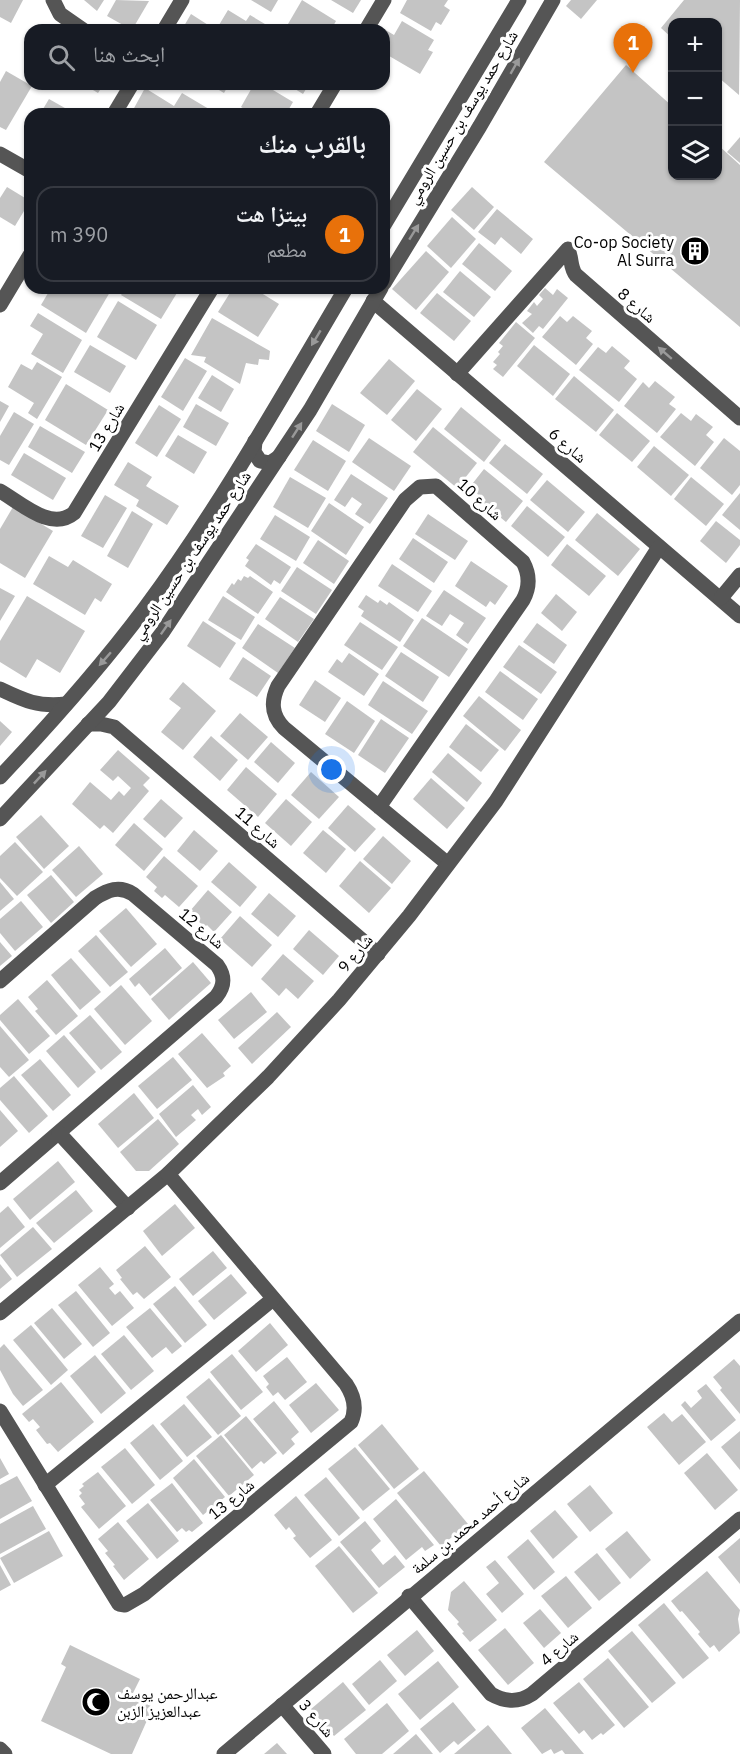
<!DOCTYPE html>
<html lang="ar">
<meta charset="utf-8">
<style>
body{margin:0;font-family:"IBM Plex Sans","Noto Naskh Arabic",sans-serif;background:#242831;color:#f1f3f6;direction:rtl}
.controls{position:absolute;right:18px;top:18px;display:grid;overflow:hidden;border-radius:12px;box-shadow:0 2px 4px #0004}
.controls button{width:54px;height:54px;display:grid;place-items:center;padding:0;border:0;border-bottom:2px solid #363941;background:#171b24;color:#f1f3f6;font:30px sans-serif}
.you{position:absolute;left:332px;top:770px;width:21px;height:21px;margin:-15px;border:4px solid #fff;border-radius:50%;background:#1a73e8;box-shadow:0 0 0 9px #1a73e833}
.badge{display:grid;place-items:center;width:39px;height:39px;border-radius:50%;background:#858687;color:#fff;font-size:20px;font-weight:700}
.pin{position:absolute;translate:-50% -50px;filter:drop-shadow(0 2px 3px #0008)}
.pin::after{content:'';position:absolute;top:32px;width:21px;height:18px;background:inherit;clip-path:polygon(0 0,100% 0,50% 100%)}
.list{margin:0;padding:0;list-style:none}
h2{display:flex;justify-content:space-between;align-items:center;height:78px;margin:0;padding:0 24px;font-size:26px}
h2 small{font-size:20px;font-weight:400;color:#9ea1a6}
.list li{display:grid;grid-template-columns:39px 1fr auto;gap:18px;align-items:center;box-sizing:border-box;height:96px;margin:0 12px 12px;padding:0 12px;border:2px solid #363941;border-radius:18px}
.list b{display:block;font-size:22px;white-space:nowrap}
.list p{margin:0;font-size:20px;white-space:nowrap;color:#9ea1a6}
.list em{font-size:20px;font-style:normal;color:#9ea1a6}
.icon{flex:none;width:33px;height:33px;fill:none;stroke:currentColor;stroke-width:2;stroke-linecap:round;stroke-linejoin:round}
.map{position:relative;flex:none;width:740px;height:1754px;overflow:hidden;direction:ltr}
.search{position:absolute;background:#171b24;box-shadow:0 2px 4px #0004;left:24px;top:24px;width:366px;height:66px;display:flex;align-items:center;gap:15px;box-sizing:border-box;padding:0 21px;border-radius:18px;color:#9ea1a6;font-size:22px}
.panel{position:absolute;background:#171b24;box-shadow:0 2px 4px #0004;left:24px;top:108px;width:366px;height:186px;border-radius:18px;direction:rtl}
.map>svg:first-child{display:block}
.building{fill:#c4c4c4}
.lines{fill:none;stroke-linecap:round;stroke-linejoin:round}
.minor{stroke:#555;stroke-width:15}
.oneway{fill:#999}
.labels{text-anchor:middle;stroke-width:6;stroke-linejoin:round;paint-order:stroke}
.street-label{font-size:16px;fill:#000;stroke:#fff}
.poi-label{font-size:16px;fill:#000;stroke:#fff;text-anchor:end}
</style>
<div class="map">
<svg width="740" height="1754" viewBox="0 0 740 1754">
<rect width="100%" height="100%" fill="#fff"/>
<g class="building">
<polygon points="0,0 23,0 11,23 0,17"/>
<polygon points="84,0 104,0 97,11"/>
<polygon points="116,0 149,1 132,30 107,16"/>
<polygon points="251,0 278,0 271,12"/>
<polygon points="302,0 336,21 331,30 298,30 288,24"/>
<polygon points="331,0 361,0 353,13"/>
<polygon points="407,0 448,0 444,6 450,10 441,25 436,22 431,31 400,13"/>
<polygon points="571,0 597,0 581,19 566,6"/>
<polygon points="684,0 740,0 739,95 718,77 718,22 672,22 672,38 661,28"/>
<polygon points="228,10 246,21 250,15 270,27 268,30 191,30 184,26 191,14 216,30"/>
<polygon points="402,21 434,40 428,50 433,52 420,74 384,53 384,29 394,35"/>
<polygon points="626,65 672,106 672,176 718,176 718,145 740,165 740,327 544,162"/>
<polygon points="6,71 32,86 6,130 0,127 0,82"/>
<polygon points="83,84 104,84 98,93"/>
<polygon points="209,84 229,84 224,93"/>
<polygon points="254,84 263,84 293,102 286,114 253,114 241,107"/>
<polygon points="287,84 309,84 303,94"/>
<polygon points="145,88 174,106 182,93 214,112 213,114 140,114 133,110"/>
<polygon points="49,99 72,112 71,114 40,114"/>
<polygon points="740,137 740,163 727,152"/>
<polygon points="7,187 30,201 15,226 0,217 0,198"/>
<polygon points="472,187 494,207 474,230 451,210"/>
<polygon points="497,209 533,239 521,254 501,237 495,245 478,232"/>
<polygon points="452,217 476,239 451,268 427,246"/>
<polygon points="479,243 512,271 495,291 462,264"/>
<polygon points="426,251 449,272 416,310 392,289"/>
<polygon points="460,271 491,297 474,317 443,292"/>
<polygon points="51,288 104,288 110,292 86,333 41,305"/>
<polygon points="126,288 144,289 180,288 161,319 121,295"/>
<polygon points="233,288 253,288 279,304 258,337 218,312"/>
<polygon points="545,288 553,295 557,289 568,298 543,329 539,326 533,333 522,323 532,314 527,311 534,302 537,306 543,299 539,295"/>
<polygon points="437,293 471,321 454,341 420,313"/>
<polygon points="118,301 157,325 136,360 97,337"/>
<polygon points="38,313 82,340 63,373 31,354 43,334 30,326"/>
<polygon points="560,316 567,322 573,316 592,331 586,338 593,344 576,365 542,337"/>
<polygon points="212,318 270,351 269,360 259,359 258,365 246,363 240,384 204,362 206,357 191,355"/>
<polygon points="516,322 535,338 503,377 493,369 497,365 493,362 500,354 498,352 503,346 499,343"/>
<polygon points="90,345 126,366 110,393 74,372"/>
<polygon points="534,345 570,374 553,396 517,366"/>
<polygon points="612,346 630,361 624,368 637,379 619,402 579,370 598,347 606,353"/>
<polygon points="185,358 207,371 183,411 161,397"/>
<polygon points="389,359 415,381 387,415 360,393"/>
<polygon points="37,362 62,377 37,419 28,413 34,403 8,387 21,364 32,370"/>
<polygon points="212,375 234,389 221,412 198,398"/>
<polygon points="574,376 614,410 596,432 555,399"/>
<polygon points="655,381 675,397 669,404 676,409 657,433 624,406 643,382 649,388"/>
<polygon points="66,384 108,410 86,445 45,420"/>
<polygon points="417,389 442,409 416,441 391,420"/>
<polygon points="0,401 9,406 0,422"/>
<polygon points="196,404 229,423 216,446 183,427"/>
<polygon points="332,404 365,425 349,452 316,431"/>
<polygon points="159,405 181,419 157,457 135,443"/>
<polygon points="461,407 501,440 484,462 444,429"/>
<polygon points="14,412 34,424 9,465 0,460 0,436"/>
<polygon points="617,413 650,441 632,462 599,435"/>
<polygon points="681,413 691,421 696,414 713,427 706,435 714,442 695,466 660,437"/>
<polygon points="40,426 85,452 72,473 28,447"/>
<polygon points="433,427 477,463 457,488 413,452"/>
<polygon points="178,435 207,452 194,474 165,456"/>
<polygon points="369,438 411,466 394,491 352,462"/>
<polygon points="724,438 740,451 740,485 732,495 700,468"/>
<polygon points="313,440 346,461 328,491 294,470"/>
<polygon points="505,444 543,474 527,494 489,463"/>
<polygon points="654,446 689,475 671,496 637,467"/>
<polygon points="24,453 66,478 53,500 11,475"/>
<polygon points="128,462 152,477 146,486 179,506 167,525 136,506 139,500 114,485"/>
<polygon points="484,469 523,501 506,522 483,503 486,500 469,488"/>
<polygon points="351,474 388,498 370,524 355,514 362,504 352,497 345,507 334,500"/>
<polygon points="290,477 326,498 308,528 273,507"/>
<polygon points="691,477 724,504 706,526 674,499"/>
<polygon points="547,480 585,512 568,532 530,500"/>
<polygon points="740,493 740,530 722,515"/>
<polygon points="105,495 127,508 103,548 81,536"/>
<polygon points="329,503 364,527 346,555 311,531"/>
<polygon points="527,506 565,537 548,557 511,526"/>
<polygon points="13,507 53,531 25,578 0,563 0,529"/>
<polygon points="132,511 153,524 128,568 107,556"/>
<polygon points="597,513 640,549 618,576 575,540"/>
<polygon points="428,514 468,541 455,560 415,534"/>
<polygon points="275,515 310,537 296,561 260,539"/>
<polygon points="716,521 740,540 740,545 726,563 700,541"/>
<polygon points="413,538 448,562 434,583 399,559"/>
<polygon points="318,540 349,561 334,584 303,563"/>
<polygon points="256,544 291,567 280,584 274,580 271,585 245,566 249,560 246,558"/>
<polygon points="567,544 606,576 589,596 551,565"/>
<polygon points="49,556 68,567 73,560 112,584 101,602 95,598 85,615 33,584"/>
<polygon points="471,561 508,586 495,605 490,601 486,607 455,586"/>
<polygon points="392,564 432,591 418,612 378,586"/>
<polygon points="297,567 332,590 316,614 281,591"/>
<polygon points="244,576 248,578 250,576 273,592 258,614 226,592 232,583 234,585 238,579 241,581"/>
<polygon points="0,588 15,596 0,621"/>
<polygon points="444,590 486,618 468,644 456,635 464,623 450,614 442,626 426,616"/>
<polygon points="556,594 577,612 562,631 541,613"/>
<polygon points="366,595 378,603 380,600 387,605 389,602 414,620 400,642 361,616 364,611 358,607"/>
<polygon points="27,596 85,631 60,673 37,659 26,678 0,662 0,641"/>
<polygon points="223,596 255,617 241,640 208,620"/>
<polygon points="280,597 314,619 298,642 265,619"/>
<polygon points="422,618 468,649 449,677 403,646"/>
<polygon points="203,621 236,643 220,668 187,646"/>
<polygon points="360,622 398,647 382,670 344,645"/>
<polygon points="537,623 567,645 554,664 523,642"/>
<polygon points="258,624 295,648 278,673 242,648"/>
<polygon points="519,645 557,672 541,694 503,667"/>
<polygon points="401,652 439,677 423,702 385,676"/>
<polygon points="349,653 379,674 364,696 328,672 337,659 342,663"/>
<polygon points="243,657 271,676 257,697 229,679"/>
<polygon points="500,671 538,699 523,720 485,692"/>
<polygon points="315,680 341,698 325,722 299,705"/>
<polygon points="383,681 428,711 412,734 368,705"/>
<polygon points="183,682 216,711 183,750 161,732 181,708 169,699"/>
<polygon points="479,696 521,730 505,751 463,716"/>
<polygon points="347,701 375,721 354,753 325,734"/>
<polygon points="240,713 268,737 248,760 220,736"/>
<polygon points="381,719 409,738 385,773 358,755"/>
<polygon points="0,721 12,732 0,746"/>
<polygon points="466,724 499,750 481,772 449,747"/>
<polygon points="211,736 238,760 220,781 193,757"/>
<polygon points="271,742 295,763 278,783 254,762"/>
<polygon points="118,750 150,778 143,785 149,791 113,833 104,825 100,829 72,804 90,782 111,800 119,791 124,796 131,788 118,776 113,781 100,770"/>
<polygon points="448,753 482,783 467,802 432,772"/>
<polygon points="246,767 277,794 258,817 227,790"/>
<polygon points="311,772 339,797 319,819 291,795"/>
<polygon points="431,778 465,808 447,829 413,799"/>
<polygon points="161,799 183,818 165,838 143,819"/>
<polygon points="286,799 312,822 291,846 265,823"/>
<polygon points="348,805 376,829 355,852 328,828"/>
<polygon points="41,815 69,846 44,869 16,837"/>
<polygon points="134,823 163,849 144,871 115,845"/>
<polygon points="194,830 218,851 200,871 177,851"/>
<polygon points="323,830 346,849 326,873 303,853"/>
<polygon points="383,836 411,861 392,884 363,859"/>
<polygon points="15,842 43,872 17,896 0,878 0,856"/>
<polygon points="79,846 103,874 76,897 52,870"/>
<polygon points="164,856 198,886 179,907 165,895 162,898 154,891 157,887 146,877"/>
<polygon points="360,861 391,888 369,913 339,886"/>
<polygon points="229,862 257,887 240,907 211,882"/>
<polygon points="51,875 74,902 51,923 27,895"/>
<polygon points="0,882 14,899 0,911"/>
<polygon points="208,890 232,912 214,932 207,925 205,927 198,921 200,919 190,911"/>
<polygon points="269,893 296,916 278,937 251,914"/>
<polygon points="21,901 43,927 15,951 0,933 0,919"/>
<polygon points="126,908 157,944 131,967 99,931"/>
<polygon points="240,916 272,945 252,967 220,939"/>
<polygon points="309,930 339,956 323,975 293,949"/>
<polygon points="96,935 128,972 110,987 78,951"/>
<polygon points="0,942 12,956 0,966"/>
<polygon points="165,948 182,968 150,996 139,983 135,987 129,979"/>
<polygon points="283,954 314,981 298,999 286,988 279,996 261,979"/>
<polygon points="71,958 101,992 80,1010 51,975"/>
<polygon points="193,962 211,983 169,1020 151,999"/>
<polygon points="47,980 78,1016 56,1035 35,1011 38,1009 28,997"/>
<polygon points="121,985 152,1021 125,1045 94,1009"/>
<polygon points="251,992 267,1012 234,1039 218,1020"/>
<polygon points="18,999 50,1036 29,1054 0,1020 0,1015"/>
<polygon points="277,1012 291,1027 252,1064 238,1048"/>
<polygon points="90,1015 122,1052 101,1070 69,1033"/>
<polygon points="0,1026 29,1060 9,1077 0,1067"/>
<polygon points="202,1033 231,1066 223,1073 225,1076 207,1088 178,1054"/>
<polygon points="64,1035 96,1072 78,1088 46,1051"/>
<polygon points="173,1057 192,1080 157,1109 138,1086"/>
<polygon points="40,1059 71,1095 53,1111 21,1075"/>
<polygon points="14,1076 48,1116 29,1133 0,1100 0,1088"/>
<polygon points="193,1085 211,1107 202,1115 198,1109 191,1115 196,1120 176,1137 159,1114"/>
<polygon points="134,1093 154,1118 118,1148 98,1124"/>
<polygon points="0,1110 18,1131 0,1147"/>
<polygon points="158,1119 179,1144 149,1171 136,1171 120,1152"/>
<polygon points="58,1161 75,1182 30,1220 13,1199"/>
<polygon points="76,1190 93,1211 54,1243 36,1223"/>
<polygon points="175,1204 195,1228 162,1256 143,1231"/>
<polygon points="8,1206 25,1227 0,1248 0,1213"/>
<polygon points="33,1227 52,1249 17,1277 0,1255"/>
<polygon points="145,1246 171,1277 144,1299 137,1292 133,1295 120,1279 122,1278 116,1270"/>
<polygon points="213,1251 227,1268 193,1296 179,1279"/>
<polygon points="0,1264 12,1279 0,1289"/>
<polygon points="100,1267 114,1284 109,1288 115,1295 120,1291 134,1308 112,1326 78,1285"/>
<polygon points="231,1274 247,1293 214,1320 198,1301"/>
<polygon points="175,1286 207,1325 185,1343 153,1304"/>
<polygon points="76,1291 110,1333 93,1347 58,1305"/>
<polygon points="52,1308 82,1344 64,1359 34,1323"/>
<polygon points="150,1308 182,1346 172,1354 166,1347 152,1358 126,1327"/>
<polygon points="270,1323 288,1345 256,1372 238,1351"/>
<polygon points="31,1325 68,1370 51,1385 13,1340"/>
<polygon points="124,1335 154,1371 131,1390 101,1354"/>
<polygon points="4,1344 43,1390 23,1406 13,1394 0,1370 0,1348"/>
<polygon points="232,1354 263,1392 241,1410 210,1372"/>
<polygon points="95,1355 126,1393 101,1414 70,1376"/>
<polygon points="287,1357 307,1382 285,1400 278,1392 273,1396 266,1387 269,1384 263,1376"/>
<polygon points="734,1359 740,1366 740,1414 720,1390 722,1388 713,1377"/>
<polygon points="209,1378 241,1416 218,1435 186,1397"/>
<polygon points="61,1382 94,1422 58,1452 50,1443 47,1444 36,1430 40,1427 33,1419 29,1422 22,1414"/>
<polygon points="316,1383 339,1410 311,1433 289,1405"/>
<polygon points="706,1384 736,1420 711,1441 681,1405 685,1401 691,1408 702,1398 697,1391"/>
<polygon points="274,1401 299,1432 291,1439 295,1444 283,1455 253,1419"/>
<polygon points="184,1404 212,1437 187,1457 160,1424"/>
<polygon points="664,1413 672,1422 682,1414 706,1442 679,1465 647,1427"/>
<polygon points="246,1416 277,1453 264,1464 261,1461 252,1469 224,1435"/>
<polygon points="153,1424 183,1461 160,1480 130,1443"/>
<polygon points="382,1424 419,1469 394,1489 358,1445"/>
<polygon points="740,1431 740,1470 721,1447"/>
<polygon points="221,1435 254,1475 229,1496 196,1456"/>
<polygon points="355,1447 390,1489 363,1511 328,1469"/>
<polygon points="125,1448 155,1485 132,1504 101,1467"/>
<polygon points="707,1453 738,1490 715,1510 684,1473"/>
<polygon points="0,1458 9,1474 0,1479"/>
<polygon points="194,1459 225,1497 203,1515 173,1478"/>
<polygon points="424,1471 468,1524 441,1546 397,1493"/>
<polygon points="98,1472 126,1506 99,1529 81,1507 85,1504 79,1496 82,1493 79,1490 84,1486 82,1484"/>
<polygon points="17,1476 32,1501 0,1519 0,1485"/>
<polygon points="326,1477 360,1518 339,1536 304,1495"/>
<polygon points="172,1483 203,1523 192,1532 189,1530 186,1532 182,1528 177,1532 150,1500"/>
<polygon points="590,1485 613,1513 590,1532 567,1504"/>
<polygon points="296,1496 332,1540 310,1558 293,1538 296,1536 289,1527 286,1530 274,1515"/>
<polygon points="396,1499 434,1545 425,1551 422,1547 406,1560 373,1519"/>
<polygon points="148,1503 179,1541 157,1559 126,1521"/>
<polygon points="33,1506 46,1529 0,1554 0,1524"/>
<polygon points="555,1510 578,1537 553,1559 530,1531"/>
<polygon points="365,1521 381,1541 371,1550 383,1565 395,1555 405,1567 379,1588 340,1542"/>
<polygon points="118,1522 149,1559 124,1580 113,1566 115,1565 105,1553 108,1551 98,1539"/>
<polygon points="49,1531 63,1556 14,1583 0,1558"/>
<polygon points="627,1531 651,1560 630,1579 605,1549"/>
<polygon points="740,1538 740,1584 718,1557"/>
<polygon points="528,1539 555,1572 534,1590 507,1557"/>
<polygon points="339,1546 378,1593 353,1613 315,1566"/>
<polygon points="597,1553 621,1583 599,1601 574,1572"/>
<polygon points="495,1560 524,1594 502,1613 486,1594 499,1583 486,1567"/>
<polygon points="0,1565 11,1585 0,1591"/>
<polygon points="707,1571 740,1610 738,1619 740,1633 719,1652 714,1645 710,1648 698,1634 700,1632 682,1611 680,1612 671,1601"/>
<polygon points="566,1576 592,1608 568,1628 541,1596"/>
<polygon points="464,1581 497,1620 470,1642 462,1633 464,1632 457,1624 459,1622 448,1610 451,1592"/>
<polygon points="664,1603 709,1658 683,1679 638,1625"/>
<polygon points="540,1609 561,1633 544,1648 523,1623"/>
<polygon points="505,1628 534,1663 508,1685 478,1650"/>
<polygon points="417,1630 434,1651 405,1676 387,1655"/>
<polygon points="632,1631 676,1683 652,1703 608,1651"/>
<polygon points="70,1645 140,1679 131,1697 153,1707 132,1754 111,1754 41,1721 66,1667 61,1664"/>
<polygon points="608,1658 649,1707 624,1728 583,1679"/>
<polygon points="380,1660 397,1681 369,1705 352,1684"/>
<polygon points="438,1661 459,1687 420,1720 398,1694"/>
<polygon points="343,1682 366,1710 334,1736 311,1709"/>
<polygon points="579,1682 615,1725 603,1735 601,1733 592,1740 584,1730 579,1734 553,1703"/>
<polygon points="453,1702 476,1730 458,1745 454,1741 440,1753 420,1729"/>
<polygon points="387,1703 409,1731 382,1754 356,1754 344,1739"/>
<polygon points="545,1708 584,1754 565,1754 562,1750 554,1754 551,1749 542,1754 521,1728"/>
<polygon points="488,1725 512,1754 454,1754"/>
<polygon points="416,1734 433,1754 393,1754"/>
<polygon points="277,1743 287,1754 264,1754"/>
</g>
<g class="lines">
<g class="minor">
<polyline points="53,0 60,14 83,30"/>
<polyline points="164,30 182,0"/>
<polyline points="366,30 384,0"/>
<polyline points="114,114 132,84"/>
<polyline points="317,114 335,84"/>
<polyline points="0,154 30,171"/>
<polyline points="384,225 519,0"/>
<polyline points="384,283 480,126 553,0"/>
<polyline points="373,301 740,616"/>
<polyline points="0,305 30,255"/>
<path d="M457,374L568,249C572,258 570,268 576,275L740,418"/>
<polyline points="255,441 254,452 260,461 270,463 279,457"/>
<path d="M0,491C21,503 51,532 74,513L212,288"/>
<polyline points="721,598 740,575"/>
<path d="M0,689C25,701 38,707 66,704"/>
<polyline points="88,724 101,724 114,727 378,954"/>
<path d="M0,777C51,723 101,667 145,608C220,507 282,396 346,288"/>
<path d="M379,807L523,600C530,587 530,575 523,562L436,486L420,487L405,500L278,686C271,701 271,715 284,728L448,864"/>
<polyline points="0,819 109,702 162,633 310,410 381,288"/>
<path d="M0,981L95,898C108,890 119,885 133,894L217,965C225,976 225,986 216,997L0,1183"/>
<polyline points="59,1133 128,1208"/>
<polyline points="0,1313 168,1174 268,1077 339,1000 409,916 496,801 659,547"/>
<path d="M0,1411L119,1604L125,1605L144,1594L351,1422C357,1409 354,1396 346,1384L168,1174"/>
<polyline points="45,1485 273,1299"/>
<path d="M409,1596L491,1694C505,1702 518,1703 532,1694L740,1519"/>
<polyline points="282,1705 324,1754"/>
<polyline points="0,1749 5,1754"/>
<polyline points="224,1754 740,1321"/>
</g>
</g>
<defs><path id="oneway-solid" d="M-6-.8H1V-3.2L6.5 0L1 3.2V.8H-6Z" transform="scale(1.5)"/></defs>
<g class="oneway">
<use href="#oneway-solid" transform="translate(515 66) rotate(-60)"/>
<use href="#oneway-solid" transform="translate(414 232) rotate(-58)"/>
<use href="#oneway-solid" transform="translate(316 338) rotate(121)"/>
<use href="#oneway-solid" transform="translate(665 353) rotate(-139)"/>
<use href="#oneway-solid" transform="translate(297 430) rotate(-57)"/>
<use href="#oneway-solid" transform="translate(166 627) rotate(-55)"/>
<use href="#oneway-solid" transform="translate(105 659) rotate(131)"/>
<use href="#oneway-solid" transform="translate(40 777) rotate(-47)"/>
</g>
<defs>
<g id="building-disc" transform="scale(1.5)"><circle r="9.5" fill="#000" stroke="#fff"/><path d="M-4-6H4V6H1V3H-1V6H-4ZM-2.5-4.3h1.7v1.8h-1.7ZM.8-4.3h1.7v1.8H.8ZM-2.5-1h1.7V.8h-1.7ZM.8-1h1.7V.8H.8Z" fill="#fff"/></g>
<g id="mosque-disc" transform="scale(1.5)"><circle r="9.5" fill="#000" stroke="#fff"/><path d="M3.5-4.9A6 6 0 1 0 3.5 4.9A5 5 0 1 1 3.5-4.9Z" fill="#fff"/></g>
</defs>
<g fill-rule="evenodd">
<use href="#building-disc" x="695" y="251"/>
<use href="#mosque-disc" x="96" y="1702"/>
</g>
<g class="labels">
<g class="street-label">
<text transform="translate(462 117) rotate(-59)" y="6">شارع حمد يوسف بن حسين الرومي</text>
<text transform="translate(637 305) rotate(41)" y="6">شارع 8</text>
<text transform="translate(106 427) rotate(-59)" y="6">شارع 13</text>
<text transform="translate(568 445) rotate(41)" y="6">شارع 6</text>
<text transform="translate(480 499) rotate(42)" y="6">شارع 10</text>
<text transform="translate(191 555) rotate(-56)" y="6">شارع حمد يوسف بن حسين الرومي</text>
<text transform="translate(258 827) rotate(41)" y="6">شارع 11</text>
<text transform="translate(202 928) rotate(40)" y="6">شارع 12</text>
<text transform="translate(355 953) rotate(-50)" y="6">شارع 9</text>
<text transform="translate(231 1499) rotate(-39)" y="6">شارع 13</text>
<text transform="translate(470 1523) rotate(-40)" y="6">شارع أحمد محمد بن سلمة</text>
<text transform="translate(559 1648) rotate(-40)" y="6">شارع 4</text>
<text transform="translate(317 1718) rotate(49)" y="6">شارع 3</text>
</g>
<g class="poi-label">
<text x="674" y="248">Co-op Society<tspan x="674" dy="18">Al Surra</tspan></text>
<text x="117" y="1699" text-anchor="start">عبدالرحمن يوسف<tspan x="117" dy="18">عبدالعزيز الزبن</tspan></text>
</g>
</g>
</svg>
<div class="controls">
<button>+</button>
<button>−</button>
<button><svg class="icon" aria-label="layers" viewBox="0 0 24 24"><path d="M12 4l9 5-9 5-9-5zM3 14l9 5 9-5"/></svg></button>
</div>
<div class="you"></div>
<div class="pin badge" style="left:633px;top:73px;background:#e8710a">1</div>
<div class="search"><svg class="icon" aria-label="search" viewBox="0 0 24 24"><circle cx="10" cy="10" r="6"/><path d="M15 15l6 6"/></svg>ابحث هنا</div>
<section class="panel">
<h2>بالقرب منك<small></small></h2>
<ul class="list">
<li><span class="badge" style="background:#e8710a">1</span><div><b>بيتزا هت</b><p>مطعم</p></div><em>390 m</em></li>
</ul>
</section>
</div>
